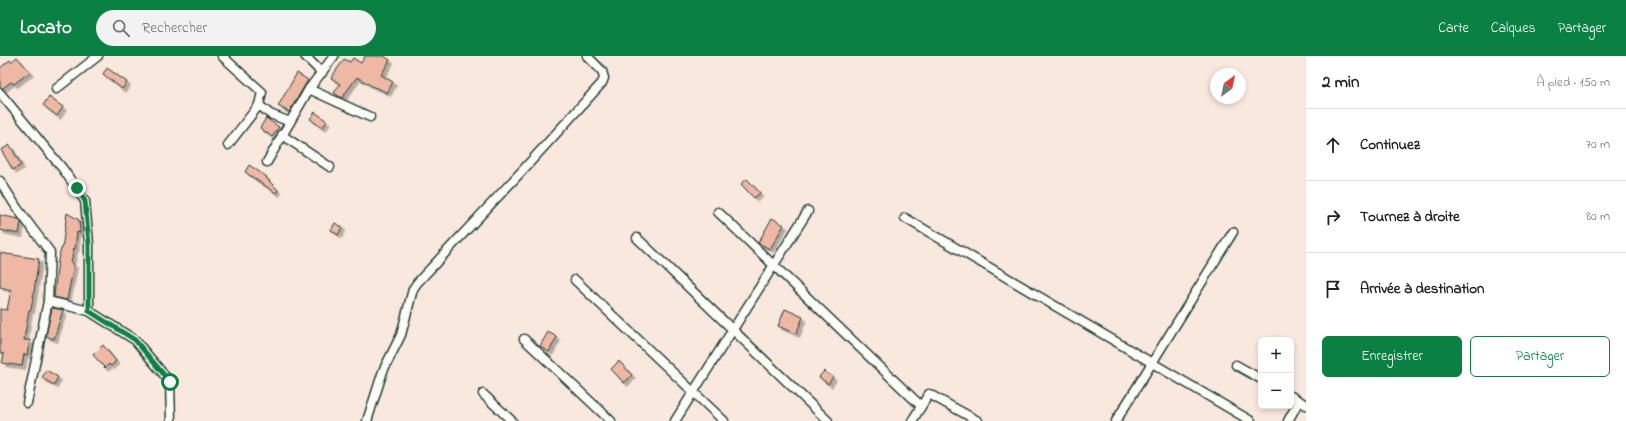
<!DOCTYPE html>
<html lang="fr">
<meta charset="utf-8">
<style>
body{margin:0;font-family:"Indie Flower",sans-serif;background:#f2f2f2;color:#222}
.controls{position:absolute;right:12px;bottom:12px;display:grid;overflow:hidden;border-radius:6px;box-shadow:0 2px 6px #0003}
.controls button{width:36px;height:36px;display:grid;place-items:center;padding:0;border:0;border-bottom:1px solid #e0e0e0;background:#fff;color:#222;font:20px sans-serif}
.compass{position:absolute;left:1210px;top:12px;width:36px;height:36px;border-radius:50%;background:#fff;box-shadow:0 2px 6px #0003;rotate:33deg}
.stop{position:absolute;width:12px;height:12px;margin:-9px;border:3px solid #0b8043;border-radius:50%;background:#fff}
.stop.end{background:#0b8043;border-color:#fff;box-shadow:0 1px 4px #0008}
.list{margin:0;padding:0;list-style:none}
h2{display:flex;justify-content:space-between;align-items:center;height:52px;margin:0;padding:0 16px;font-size:17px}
h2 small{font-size:13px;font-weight:400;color:#767676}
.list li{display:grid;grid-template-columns:26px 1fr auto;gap:12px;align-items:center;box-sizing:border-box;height:72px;padding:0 16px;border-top:1px solid #e0e0e0}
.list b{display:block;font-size:15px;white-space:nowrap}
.list em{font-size:13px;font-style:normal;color:#767676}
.actions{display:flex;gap:8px;padding:12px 16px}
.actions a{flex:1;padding:9px 0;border:1px solid #0b8043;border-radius:6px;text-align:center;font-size:14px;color:#0b8043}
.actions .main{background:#0b8043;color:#fff}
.icon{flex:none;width:22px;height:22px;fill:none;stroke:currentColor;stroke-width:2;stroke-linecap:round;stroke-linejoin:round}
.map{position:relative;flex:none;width:1306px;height:365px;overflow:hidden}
header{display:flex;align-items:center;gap:24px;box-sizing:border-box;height:56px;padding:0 20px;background:#0b8043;color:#fff}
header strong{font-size:19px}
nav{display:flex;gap:22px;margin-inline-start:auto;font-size:14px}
.search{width:280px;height:36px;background:#f2f2f2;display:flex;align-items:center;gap:10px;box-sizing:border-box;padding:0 14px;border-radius:22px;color:#767676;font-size:15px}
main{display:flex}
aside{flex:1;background:#fff}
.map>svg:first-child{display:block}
.building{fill:#efb8a4;stroke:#1f3d34;filter:url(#shadow)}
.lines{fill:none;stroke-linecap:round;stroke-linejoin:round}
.minor-casing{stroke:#1f3d34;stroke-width:11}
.minor{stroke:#fdfcf7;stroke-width:8}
.route{stroke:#0b8043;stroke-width:5}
</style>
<header>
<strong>Locato</strong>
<div class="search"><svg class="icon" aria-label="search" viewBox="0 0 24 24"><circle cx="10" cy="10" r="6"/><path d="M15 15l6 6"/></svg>Rechercher</div>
<nav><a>Carte</a><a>Calques</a><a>Partager</a></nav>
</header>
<main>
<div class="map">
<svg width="1306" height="365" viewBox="0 0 1306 365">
<defs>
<filter id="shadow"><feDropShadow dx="3.5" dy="3.5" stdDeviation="0" flood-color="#0004"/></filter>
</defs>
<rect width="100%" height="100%" fill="#f9e8de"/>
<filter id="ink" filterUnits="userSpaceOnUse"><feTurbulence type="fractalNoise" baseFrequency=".025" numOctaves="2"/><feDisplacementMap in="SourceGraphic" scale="8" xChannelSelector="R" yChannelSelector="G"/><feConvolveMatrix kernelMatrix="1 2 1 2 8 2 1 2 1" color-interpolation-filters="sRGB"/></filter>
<g filter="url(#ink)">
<g class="building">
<polygon points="365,0 384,0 390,4 381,19 393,26 387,37 376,31 375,32 357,21 342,42 334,37 340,28 331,22 344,3 350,6 353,2 361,7"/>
<polygon points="17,1 30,16 14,28 11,26 3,32 0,32 0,12 10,4 11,6"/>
<polygon points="107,12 127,26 122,33 103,18"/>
<polygon points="297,17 308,24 289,56 278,50"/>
<polygon points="49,41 63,51 57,60 43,49"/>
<polygon points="315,56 327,65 322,72 310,63"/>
<polygon points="266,62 279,71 272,81 260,72"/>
<polygon points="10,89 21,109 13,114 1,94"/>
<polygon points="249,109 267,121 266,122 278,134 276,137 245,116"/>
<polygon points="747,123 760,137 754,142 741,128"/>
<polygon points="67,157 79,164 80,177 77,176 75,193 74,192 71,207 74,208 67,244 54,241 58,204 61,193 62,193"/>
<polygon points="0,159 18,163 21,166 19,178 0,174"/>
<polygon points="772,162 784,169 770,193 758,187"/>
<polygon points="335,167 342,171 338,179 331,174"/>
<polygon points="0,197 39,203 31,254 29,254 24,284 30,284 29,288 27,299 24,298 22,310 2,307 4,298 0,297 0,253 7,254 11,234 0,231"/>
<polygon points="52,252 63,254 54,283 46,280"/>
<polygon points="785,253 803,261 796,278 778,270"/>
<polygon points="548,276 557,281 549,296 540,290"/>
<polygon points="103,289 116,305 111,310 109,308 105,312 93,299"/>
<polygon points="619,305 632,319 624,327 611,313"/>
<polygon points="46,314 58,321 54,329 42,322"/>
<polygon points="824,315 833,321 828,328 819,321"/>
</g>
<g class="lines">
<g class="minor-casing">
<g id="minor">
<polyline points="222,0 262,36 259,49 270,58 290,66"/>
<polyline points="305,0 322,17"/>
<polyline points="56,33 98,0"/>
<polyline points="309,33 370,61"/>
<polyline points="0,37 63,113 85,145 89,188 89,255 135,284 170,326 171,365"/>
<polyline points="282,79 330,111"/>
<polyline points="228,89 259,49"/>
<polyline points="267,106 309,33 334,0"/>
<polyline points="0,125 17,152 50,196 48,245"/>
<polyline points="718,156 921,350"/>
<polyline points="905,162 1251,365"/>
<polyline points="637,182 828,365"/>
<polyline points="575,224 724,365"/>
<polyline points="524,283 611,365"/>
<polyline points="1236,309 1261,323"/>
<polyline points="483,338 512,365"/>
<polyline points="1291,340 1306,349"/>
<polyline points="27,347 48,245 89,255"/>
<polyline points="367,365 383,315 401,279 413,233 417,227 522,115 602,27 604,22 602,15 587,0"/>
<polyline points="675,365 808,155"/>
<polyline points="912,365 929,338 978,365"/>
<polyline points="1116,365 1233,176"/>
<polyline points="1288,365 1299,345"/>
</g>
</g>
<use href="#minor" class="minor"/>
</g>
</g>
<g class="lines" filter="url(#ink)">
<polyline class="route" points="77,132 85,145 89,188 89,255 135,284 170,326"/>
</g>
</svg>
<div class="controls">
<button>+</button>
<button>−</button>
</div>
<svg class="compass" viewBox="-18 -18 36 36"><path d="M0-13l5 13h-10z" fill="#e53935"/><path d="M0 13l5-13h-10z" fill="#767676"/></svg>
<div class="stop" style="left:170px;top:326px"></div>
<div class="stop end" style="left:77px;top:132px"></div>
</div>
<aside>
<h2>2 min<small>À pied · 150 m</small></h2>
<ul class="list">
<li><svg class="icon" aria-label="ahead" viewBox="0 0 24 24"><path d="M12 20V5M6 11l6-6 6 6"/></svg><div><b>Continuez</b></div><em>70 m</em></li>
<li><svg class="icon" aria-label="right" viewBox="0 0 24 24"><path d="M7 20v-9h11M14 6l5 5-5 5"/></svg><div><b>Tournez à droite</b></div><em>80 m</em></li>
<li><svg class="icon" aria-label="arrive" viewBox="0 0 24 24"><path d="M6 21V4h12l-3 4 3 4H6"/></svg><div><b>Arrivée à destination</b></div></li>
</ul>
<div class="actions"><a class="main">Enregistrer</a><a>Partager</a></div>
</aside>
</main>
